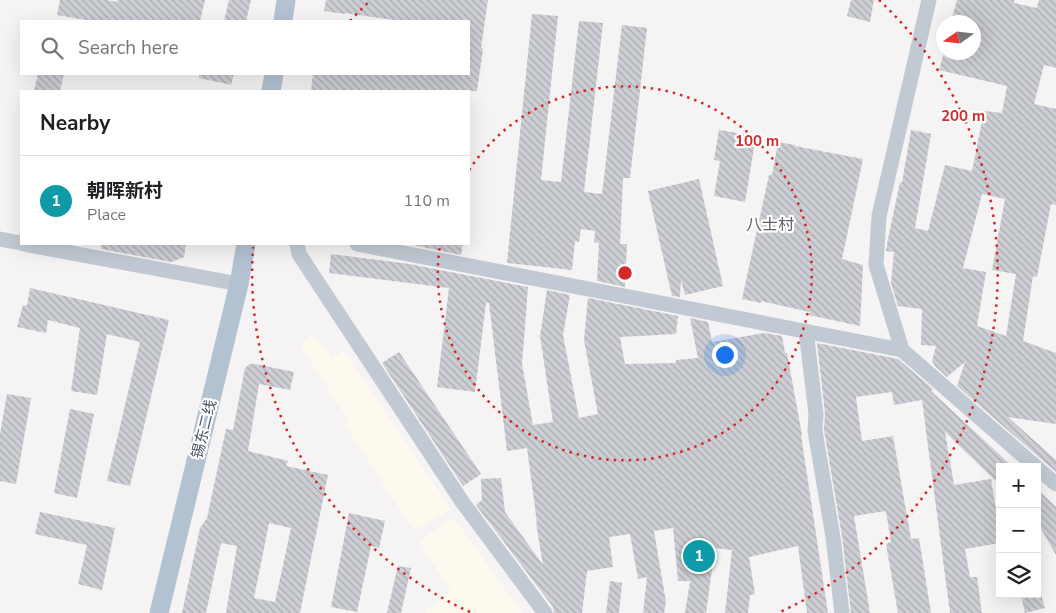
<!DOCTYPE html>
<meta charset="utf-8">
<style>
body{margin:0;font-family:"Nunito Sans","Noto Sans SC",sans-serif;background:#f2f2f2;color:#202124}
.controls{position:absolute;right:15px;bottom:15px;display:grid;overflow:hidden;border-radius:0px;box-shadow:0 5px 20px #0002}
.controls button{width:45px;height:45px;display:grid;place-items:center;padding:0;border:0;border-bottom:1px solid #e0e0e0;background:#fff;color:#202124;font:25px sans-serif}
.compass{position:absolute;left:936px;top:15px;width:45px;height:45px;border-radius:50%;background:#fff;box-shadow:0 5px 20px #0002;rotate:256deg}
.you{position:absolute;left:724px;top:354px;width:18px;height:18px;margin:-12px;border:4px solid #fff;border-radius:50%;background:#1a73e8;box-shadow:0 0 0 8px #1a73e833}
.badge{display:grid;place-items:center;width:32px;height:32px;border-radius:50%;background:#0f766e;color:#fff;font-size:16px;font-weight:700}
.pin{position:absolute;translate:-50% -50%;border:2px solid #fff;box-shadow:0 1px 5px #0006}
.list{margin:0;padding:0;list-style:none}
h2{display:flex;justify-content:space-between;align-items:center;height:65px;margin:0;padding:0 20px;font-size:21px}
h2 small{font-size:16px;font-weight:400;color:#757577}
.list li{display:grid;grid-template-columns:32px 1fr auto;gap:15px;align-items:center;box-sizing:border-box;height:90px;padding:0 20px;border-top:1px solid #e0e0e0}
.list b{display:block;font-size:19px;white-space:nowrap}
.list p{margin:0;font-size:16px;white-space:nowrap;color:#757577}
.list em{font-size:16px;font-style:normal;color:#757577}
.icon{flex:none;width:28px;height:28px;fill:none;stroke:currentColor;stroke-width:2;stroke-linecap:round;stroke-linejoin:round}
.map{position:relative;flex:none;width:1056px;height:613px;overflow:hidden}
.search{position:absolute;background:#fff;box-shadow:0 5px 20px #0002;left:20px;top:20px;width:450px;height:55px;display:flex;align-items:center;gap:12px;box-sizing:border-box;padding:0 18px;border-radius:0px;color:#757577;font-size:19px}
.panel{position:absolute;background:#fff;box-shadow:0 5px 20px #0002;left:20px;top:90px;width:450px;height:155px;border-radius:0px}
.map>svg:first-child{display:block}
.commercial{fill:#fdf9ef}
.building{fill:url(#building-back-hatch);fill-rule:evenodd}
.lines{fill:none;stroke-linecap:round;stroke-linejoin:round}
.minor{stroke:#c1cad2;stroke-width:15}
.major{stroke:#b3c2d1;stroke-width:19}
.ring{fill:none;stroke:#d62828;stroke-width:2.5;stroke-dasharray:2.5 5}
.labels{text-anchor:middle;stroke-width:4.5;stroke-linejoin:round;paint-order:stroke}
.street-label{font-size:15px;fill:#4a5661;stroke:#fff}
.neighbourhood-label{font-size:16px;fill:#5f6368;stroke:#fff}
.centre{fill:#d62828;stroke:#fff;stroke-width:2.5}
.ring-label{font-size:15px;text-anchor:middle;font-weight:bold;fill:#d62828;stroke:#fff;stroke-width:4.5;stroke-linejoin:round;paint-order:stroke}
</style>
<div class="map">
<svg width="1056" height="613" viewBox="0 0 1056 613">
<defs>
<pattern id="building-back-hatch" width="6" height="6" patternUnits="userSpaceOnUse" patternTransform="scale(1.25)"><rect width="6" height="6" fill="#cdcfd5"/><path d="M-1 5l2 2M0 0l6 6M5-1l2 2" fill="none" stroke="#a8abb0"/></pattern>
</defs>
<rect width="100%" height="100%" fill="#f5f3f3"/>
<g class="commercial">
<polygon points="311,336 317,337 332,358 344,351 451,509 414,531 345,425 349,421 302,349 304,340"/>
<polygon points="454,518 522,613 425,613 425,611 451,592 419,541"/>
</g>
<g class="building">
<polygon points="60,0 107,0 117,2 117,0 205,0 200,21 91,21 57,15"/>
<polygon points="229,0 251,0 246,21 224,21"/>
<polygon points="326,0 488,0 481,48 483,49 477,91 311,91 313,74 469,74 469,21 401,21 345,13 345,14 324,11"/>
<polygon points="851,0 874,0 870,22 847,16"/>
<path d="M957,0H1014V3L1037,8L1039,0H1056V68L1044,65L1034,104L1056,109V205L1051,204L1037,277L1033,276L1023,341L1056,353V424L1008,417L1056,460V472L957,386L965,362L947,377L935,366L932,361L936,346L921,345L922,310L921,309L898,306L891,283L894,252L886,251L887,244L900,182L902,183L911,130L931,134L915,228L928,231L945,165L972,171L984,111L1002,113L1007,86L939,70L944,52H974V22H951ZM982,194L1005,199L992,270L1016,274L1006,336L977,326L986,272L963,268Z"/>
<polygon points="532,14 558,16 541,180 561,182 579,21 603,23 584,192 602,194 622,25 647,28 630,178 623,178 620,244 627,244 625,287 597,281 599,243 594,242 595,231 581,229 579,242 575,241 572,270 507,263"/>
<polygon points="38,74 64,74 60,91 34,91"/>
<polygon points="199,74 234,74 231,85 199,78"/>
<polygon points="719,130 756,136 745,202 714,196 720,161 714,160"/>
<polygon points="778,142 795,145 795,146 863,159 842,259 863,265 860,326 809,315 810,312 761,301 761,303 742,299 769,175 772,175"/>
<polygon points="699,179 723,286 685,295 681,280 680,297 672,296 648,191"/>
<polygon points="101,244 186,244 184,257 171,262 101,249"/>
<polygon points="413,244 463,244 461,255 413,245"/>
<polygon points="331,254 409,264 528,287 522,364 533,425 553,422 540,336 547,290 570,295 563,335 579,418 598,414 584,340 588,298 678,316 676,334 620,337 625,364 676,363 676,360 698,358 690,318 708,322 712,342 764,333 782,336 785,353 787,353 802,435 801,435 828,613 807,613 798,546 749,557 755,594 750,595 748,613 725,613 732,550 715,548 706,613 685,613 690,581 678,581 673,528 654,531 666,602 664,613 643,613 647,577 638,579 630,534 609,537 613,567 587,571 582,613 554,613 553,607 476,505 482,500 481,479 501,478 505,512 543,565 536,523 537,523 527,448 507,451 489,303 486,303 475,392 437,387 449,288 329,273"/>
<polygon points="30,288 169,320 130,486 107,481 140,342 107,334 97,395 71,391 80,328 48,320 46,333 17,327 23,305 27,306"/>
<polygon points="817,343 898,359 933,389 931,391 1013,467 1000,467 1000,485 945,432 954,485 991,479 1000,534 1000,543 965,549 970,577 977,577 982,613 950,613 922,400 894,405 892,392 856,397 862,441 893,436 911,539 919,538 931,613 898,613 886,544 891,542 886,511 854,516 870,613 851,613 842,536 824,430 825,413"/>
<polygon points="399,352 481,474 463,486 382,363"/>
<path d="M250,364H255L294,372L290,390L259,384L248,451L288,461L286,466L328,475L300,613H226L237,546L221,543L206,613H182L200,528L207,518L226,429L233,430L245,368ZM269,523L291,528L275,602L254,598Z"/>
<polygon points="7,394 31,398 16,484 0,481 0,434"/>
<polygon points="70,409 94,414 77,498 54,493"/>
<polygon points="1037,489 1056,507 1056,555 1037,522"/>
<polygon points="40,512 115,528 102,590 78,584 87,545 35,534"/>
<polygon points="349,513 385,521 379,548 371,546 357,612 331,607"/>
<polygon points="398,566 411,568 401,613 387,613"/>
<polygon points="610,581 622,583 619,613 606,613"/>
<polygon points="1021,594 1041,594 1045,608 1025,613"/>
</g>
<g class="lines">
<g class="minor">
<polyline points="0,239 21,243"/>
<polyline points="23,244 239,284"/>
<polyline points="297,244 299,254 463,503 545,613"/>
<polyline points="357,244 902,350 1036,467"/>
<polyline points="806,331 816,414 815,431 833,537 842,613"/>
<polyline points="902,350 876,265 879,216 929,0"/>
<polyline points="1037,468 1056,484"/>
</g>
<g class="major">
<polyline points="283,21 286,0"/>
<polyline points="271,91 274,74"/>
<polyline points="159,613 239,284 246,244"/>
</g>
</g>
<g class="ring">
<path d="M469 170A187 187 0 1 1 440 245"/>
<path d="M470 612A373 373 0 0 1 253 247M350 21A373 373 0 0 1 371 0M879 0A373 373 0 0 1 780 612"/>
</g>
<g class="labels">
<g class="street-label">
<text transform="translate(204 429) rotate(-76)" y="5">锡东二线</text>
</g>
<g class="neighbourhood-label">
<text x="770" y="230">八士村</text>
</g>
</g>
<circle cx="625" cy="273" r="8" class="centre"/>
<g class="ring-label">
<text x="963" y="121">200 m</text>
<text x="757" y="146">100 m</text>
</g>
</svg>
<div class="controls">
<button>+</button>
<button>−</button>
<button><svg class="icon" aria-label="layers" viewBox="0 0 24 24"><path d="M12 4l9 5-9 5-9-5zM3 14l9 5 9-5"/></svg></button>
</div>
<svg class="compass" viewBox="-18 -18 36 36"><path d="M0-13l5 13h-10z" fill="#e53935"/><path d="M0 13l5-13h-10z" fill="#757577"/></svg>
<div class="you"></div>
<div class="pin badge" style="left:699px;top:556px;background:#0f9aa8">1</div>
<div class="search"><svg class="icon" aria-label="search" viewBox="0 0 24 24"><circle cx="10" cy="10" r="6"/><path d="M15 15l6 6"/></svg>Search here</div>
<section class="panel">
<h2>Nearby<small></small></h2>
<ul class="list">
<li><span class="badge" style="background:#0f9aa8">1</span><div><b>朝晖新村</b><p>Place</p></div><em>110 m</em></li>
</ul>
</section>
</div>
